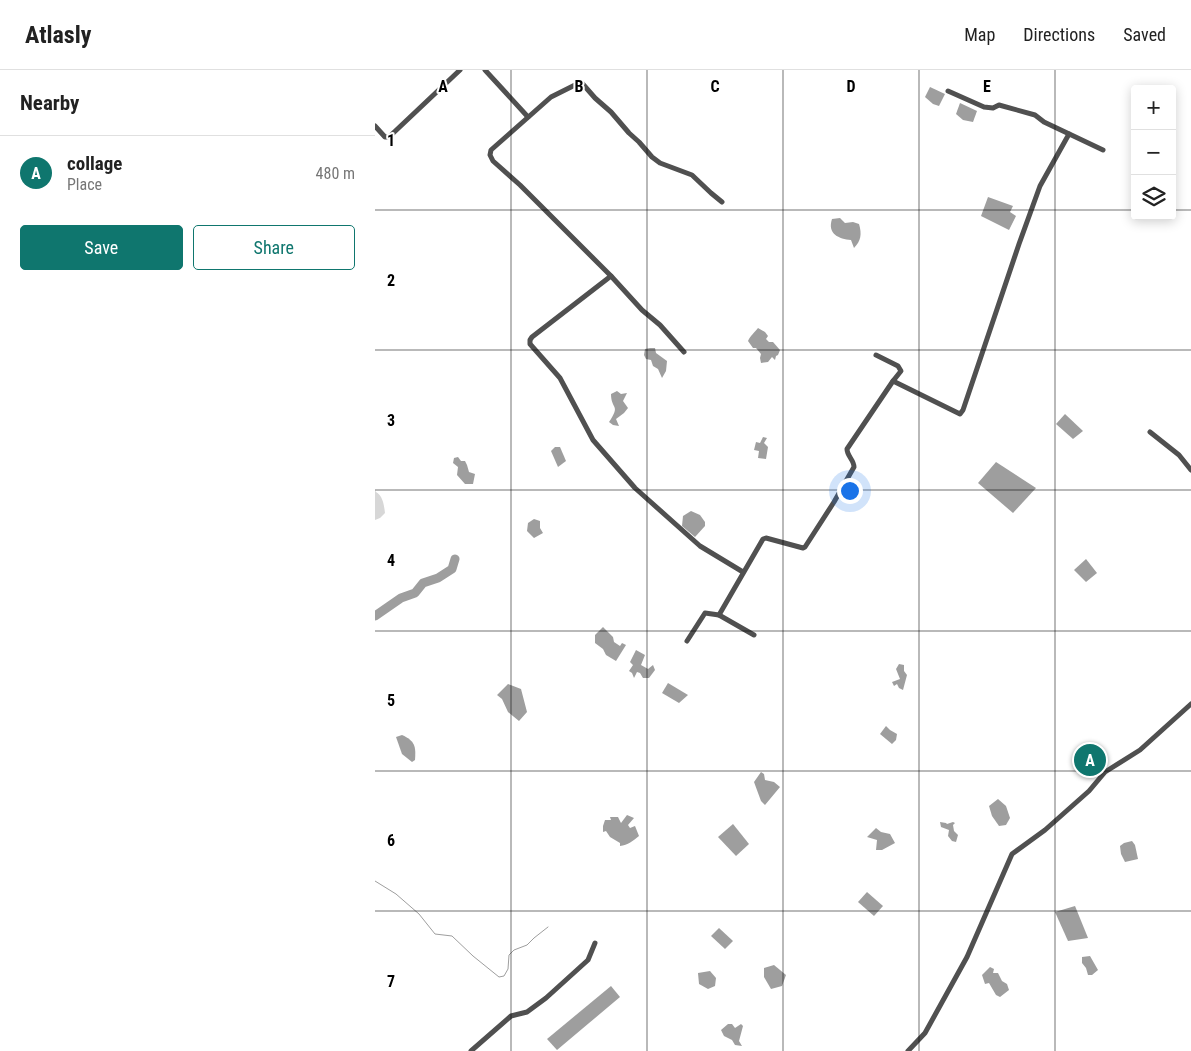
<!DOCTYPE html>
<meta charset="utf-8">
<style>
body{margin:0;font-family:"Roboto Condensed",sans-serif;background:#f2f2f2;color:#222}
.controls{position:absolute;right:15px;top:15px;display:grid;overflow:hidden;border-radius:5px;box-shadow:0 2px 12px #0003}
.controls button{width:45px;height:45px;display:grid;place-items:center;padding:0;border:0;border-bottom:1px solid #e0e0e0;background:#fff;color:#222;font:25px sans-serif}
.you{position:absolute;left:474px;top:420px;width:18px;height:18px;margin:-12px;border:4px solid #fff;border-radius:50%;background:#1a73e8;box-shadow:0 0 0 8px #1a73e833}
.badge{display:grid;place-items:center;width:32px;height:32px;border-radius:50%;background:#0f766e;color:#fff;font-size:16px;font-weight:700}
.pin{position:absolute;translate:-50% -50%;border:2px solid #fff;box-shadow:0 1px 5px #0006}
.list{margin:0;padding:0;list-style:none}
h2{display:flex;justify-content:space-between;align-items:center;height:65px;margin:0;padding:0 20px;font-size:21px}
h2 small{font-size:16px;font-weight:400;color:#767676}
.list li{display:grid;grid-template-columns:32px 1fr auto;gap:15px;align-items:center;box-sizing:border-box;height:75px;padding:0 20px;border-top:1px solid #e0e0e0}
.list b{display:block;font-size:19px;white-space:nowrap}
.list p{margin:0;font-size:16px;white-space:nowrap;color:#767676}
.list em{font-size:16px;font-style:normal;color:#767676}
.actions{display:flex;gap:10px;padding:15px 20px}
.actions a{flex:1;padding:11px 0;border:1px solid #0f766e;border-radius:5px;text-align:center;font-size:18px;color:#0f766e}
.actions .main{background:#0f766e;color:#fff}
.icon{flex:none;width:28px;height:28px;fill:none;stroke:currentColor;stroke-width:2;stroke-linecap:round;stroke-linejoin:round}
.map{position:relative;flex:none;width:816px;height:981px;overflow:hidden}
header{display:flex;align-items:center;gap:30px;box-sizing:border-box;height:70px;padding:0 25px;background:#fff;border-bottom:1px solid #e0e0e0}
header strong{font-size:24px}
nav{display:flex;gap:28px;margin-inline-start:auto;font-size:18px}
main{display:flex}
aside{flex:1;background:#fff}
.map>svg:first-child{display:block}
.green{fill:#d7d7d7}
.water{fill:#9e9e9e}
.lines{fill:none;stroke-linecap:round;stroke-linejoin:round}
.stream{stroke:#9e9e9e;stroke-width:1}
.river{stroke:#9e9e9e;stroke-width:9}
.street{stroke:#505050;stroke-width:5}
.grid{fill:none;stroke:#000;stroke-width:1;stroke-opacity:0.55}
.grid-label{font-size:16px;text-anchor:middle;font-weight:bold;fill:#000;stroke:#fff;stroke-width:4;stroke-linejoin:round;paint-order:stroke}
</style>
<header>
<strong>Atlasly</strong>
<nav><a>Map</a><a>Directions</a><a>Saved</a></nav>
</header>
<main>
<aside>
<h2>Nearby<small></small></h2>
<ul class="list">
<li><span class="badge">A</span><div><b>collage</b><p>Place</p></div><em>480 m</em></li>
</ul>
<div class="actions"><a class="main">Save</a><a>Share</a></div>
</aside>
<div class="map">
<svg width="816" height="981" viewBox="0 0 816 981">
<rect width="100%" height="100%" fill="#fff"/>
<path class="green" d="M0,420L1,422C8,426 9,435 10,443L5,448L0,450Z"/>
<g class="water">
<polygon points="555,17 570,24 564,36 558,34 550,27"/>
<polygon points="585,33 602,41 598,52 588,50 581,44"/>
<polygon points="613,127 638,136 635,142 641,146 634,160 606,146"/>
<path d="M465,148L470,153L478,152L484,154C487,164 486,171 479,178L476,170C464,169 452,164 457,149Z"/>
<path d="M383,258L390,262L393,266L391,269L394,272H398L405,280L403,285L401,286L400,290L397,287L393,292L386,293L385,288L386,284L381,278H378L373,271C375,266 380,262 383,258Z"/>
<polygon points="275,278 280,278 281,283 292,291 291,301 287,308 283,299 278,296 276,290 271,289 269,285 270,279"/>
<path d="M242,321L246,324L252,323L248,331L253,338L249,343L241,349L244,356L238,355L234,352C246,334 236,340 236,324Z"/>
<polygon points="690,344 708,361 698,369 681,354"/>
<polygon points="388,367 392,368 389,373 393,377 391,389 383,388 384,381 379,380 381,372 385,373"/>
<polygon points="180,377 185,377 191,391 183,397 176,381"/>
<polygon points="83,387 86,391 90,391 92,395 94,402 100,404 98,414 90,414 82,405 83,397 78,393 79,388"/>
<polygon points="621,392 661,418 638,443 603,413"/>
<polygon points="316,441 325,445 330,452 330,456 320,467 307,456 308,446"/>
<polygon points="159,449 165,451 165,458 168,463 159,468 152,461 153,453"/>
<polygon points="711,489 722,503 711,512 699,500"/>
<polygon points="228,557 238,567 239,572 245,576 247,573 251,575 241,591 231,585 228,579 220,573 220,565"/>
<polygon points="261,580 270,585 266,595 273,599 278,595 280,600 274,608 268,608 265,603 262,602 259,608 257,603 254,601 258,595 255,592"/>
<polygon points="524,594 529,595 529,601 532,605 528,620 524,618 522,614 519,616 517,612 525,609 521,599"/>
<polygon points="293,613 313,625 304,633 287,623"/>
<polygon points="133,614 146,619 152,642 144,651 133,642 127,629 122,625"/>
<polygon points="511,656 515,660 522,664 521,670 517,674 505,664"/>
<path d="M27,665C40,671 41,676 40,690L37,692L27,684L21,667Z"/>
<polygon points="386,702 389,704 390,710 399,712 405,717 390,735 386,731 379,712"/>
<polygon points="623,729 631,736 635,748 631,755 624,756 617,746 614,736"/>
<path d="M252,745L259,748L253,755L255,758L260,756L264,766C258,771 253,775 245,776V773L235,767L231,761L228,762V756L230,750H236L235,747H243L246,753Z"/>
<polygon points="565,752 571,753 572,754 578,752 580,753 578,755 579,761 583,765 581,772 577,771 573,766 574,760 566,757"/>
<polygon points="358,754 374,774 361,786 343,767"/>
<polygon points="501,758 506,762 515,764 520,773 507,780 501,780 502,770 492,767"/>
<polygon points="757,771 760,775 763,789 750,792 746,784 745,776 749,773"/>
<polygon points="492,822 508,836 499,846 483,832"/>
<polygon points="700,836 713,868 693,871 680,842"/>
<polygon points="344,858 358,871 350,879 336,866"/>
<polygon points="715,886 723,900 717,905 713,905 711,898 707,893 707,887"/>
<polygon points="399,895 411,905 407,916 396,919 389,907 389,898"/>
<polygon points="615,897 619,899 618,903 623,903 627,911 632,914 634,920 625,927 621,925 614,913 610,914 607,905"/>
<polygon points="335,901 341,908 340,916 333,919 324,914 323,903"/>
<polygon points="236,916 245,927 182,980 172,969"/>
<polygon points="353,954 357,954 360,958 366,954 368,956 364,971 367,976 360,975 357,970 349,966 346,960"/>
</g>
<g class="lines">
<polyline class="stream" points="0,811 21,824 44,844 60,864 77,866 98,886 124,907 129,906 133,899 134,885 139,880 152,875 159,868 173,857"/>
<polyline class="river" points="0,546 26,528 40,523 48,513 63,508 77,499 80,489"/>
<g class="street">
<polyline points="110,0 153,47"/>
<polyline points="573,21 609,37 618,38 624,35 660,45 669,52 728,80"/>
<polyline points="0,56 10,67 14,67 85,0"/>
<polyline points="236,206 145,115 118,91 115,85 116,80 176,27 206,12 220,28 236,42 254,63 264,72 277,87 285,93 317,105 336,123 347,132"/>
<polyline points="309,282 285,255 267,240 236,206 157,267 155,270 155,274 185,308 218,370 260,418 325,476 368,502"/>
<polyline points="501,285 523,296 526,301 518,311"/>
<polyline points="775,362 804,385 816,400"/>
<path d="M344,545L388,469L391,468L428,478L430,477L459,432L479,397C479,390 472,386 472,379L518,311L585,344L588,340L644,174L665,116L694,64"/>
<polyline points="312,571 330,543 344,545 379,565"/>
<polyline points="96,981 136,946 152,942 171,928 213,890 220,873"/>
<polyline points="533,981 550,963 592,887 637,784 670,760 714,721 730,702 765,680 816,634"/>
</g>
</g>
<path class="grid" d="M136,0V981M272,0V981M408,0V981M544,0V981M680,0V981M0,140H760M797,140H816M0,280H816M0,420H816M0,561H816M0,701H816M0,841H816"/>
<g class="grid-label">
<text x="68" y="22">A</text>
<text x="204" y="22">B</text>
<text x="340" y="22">C</text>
<text x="476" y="22">D</text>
<text x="612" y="22">E</text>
<text x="16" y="76">1</text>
<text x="16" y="216">2</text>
<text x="16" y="356">3</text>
<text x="16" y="496">4</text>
<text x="16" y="636">5</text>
<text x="16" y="776">6</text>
<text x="16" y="917">7</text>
</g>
</svg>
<div class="controls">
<button>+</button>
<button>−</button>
<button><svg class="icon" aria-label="layers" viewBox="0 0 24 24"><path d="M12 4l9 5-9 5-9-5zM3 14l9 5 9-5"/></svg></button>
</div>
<div class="you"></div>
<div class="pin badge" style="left:715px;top:690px">A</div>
</div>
</main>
